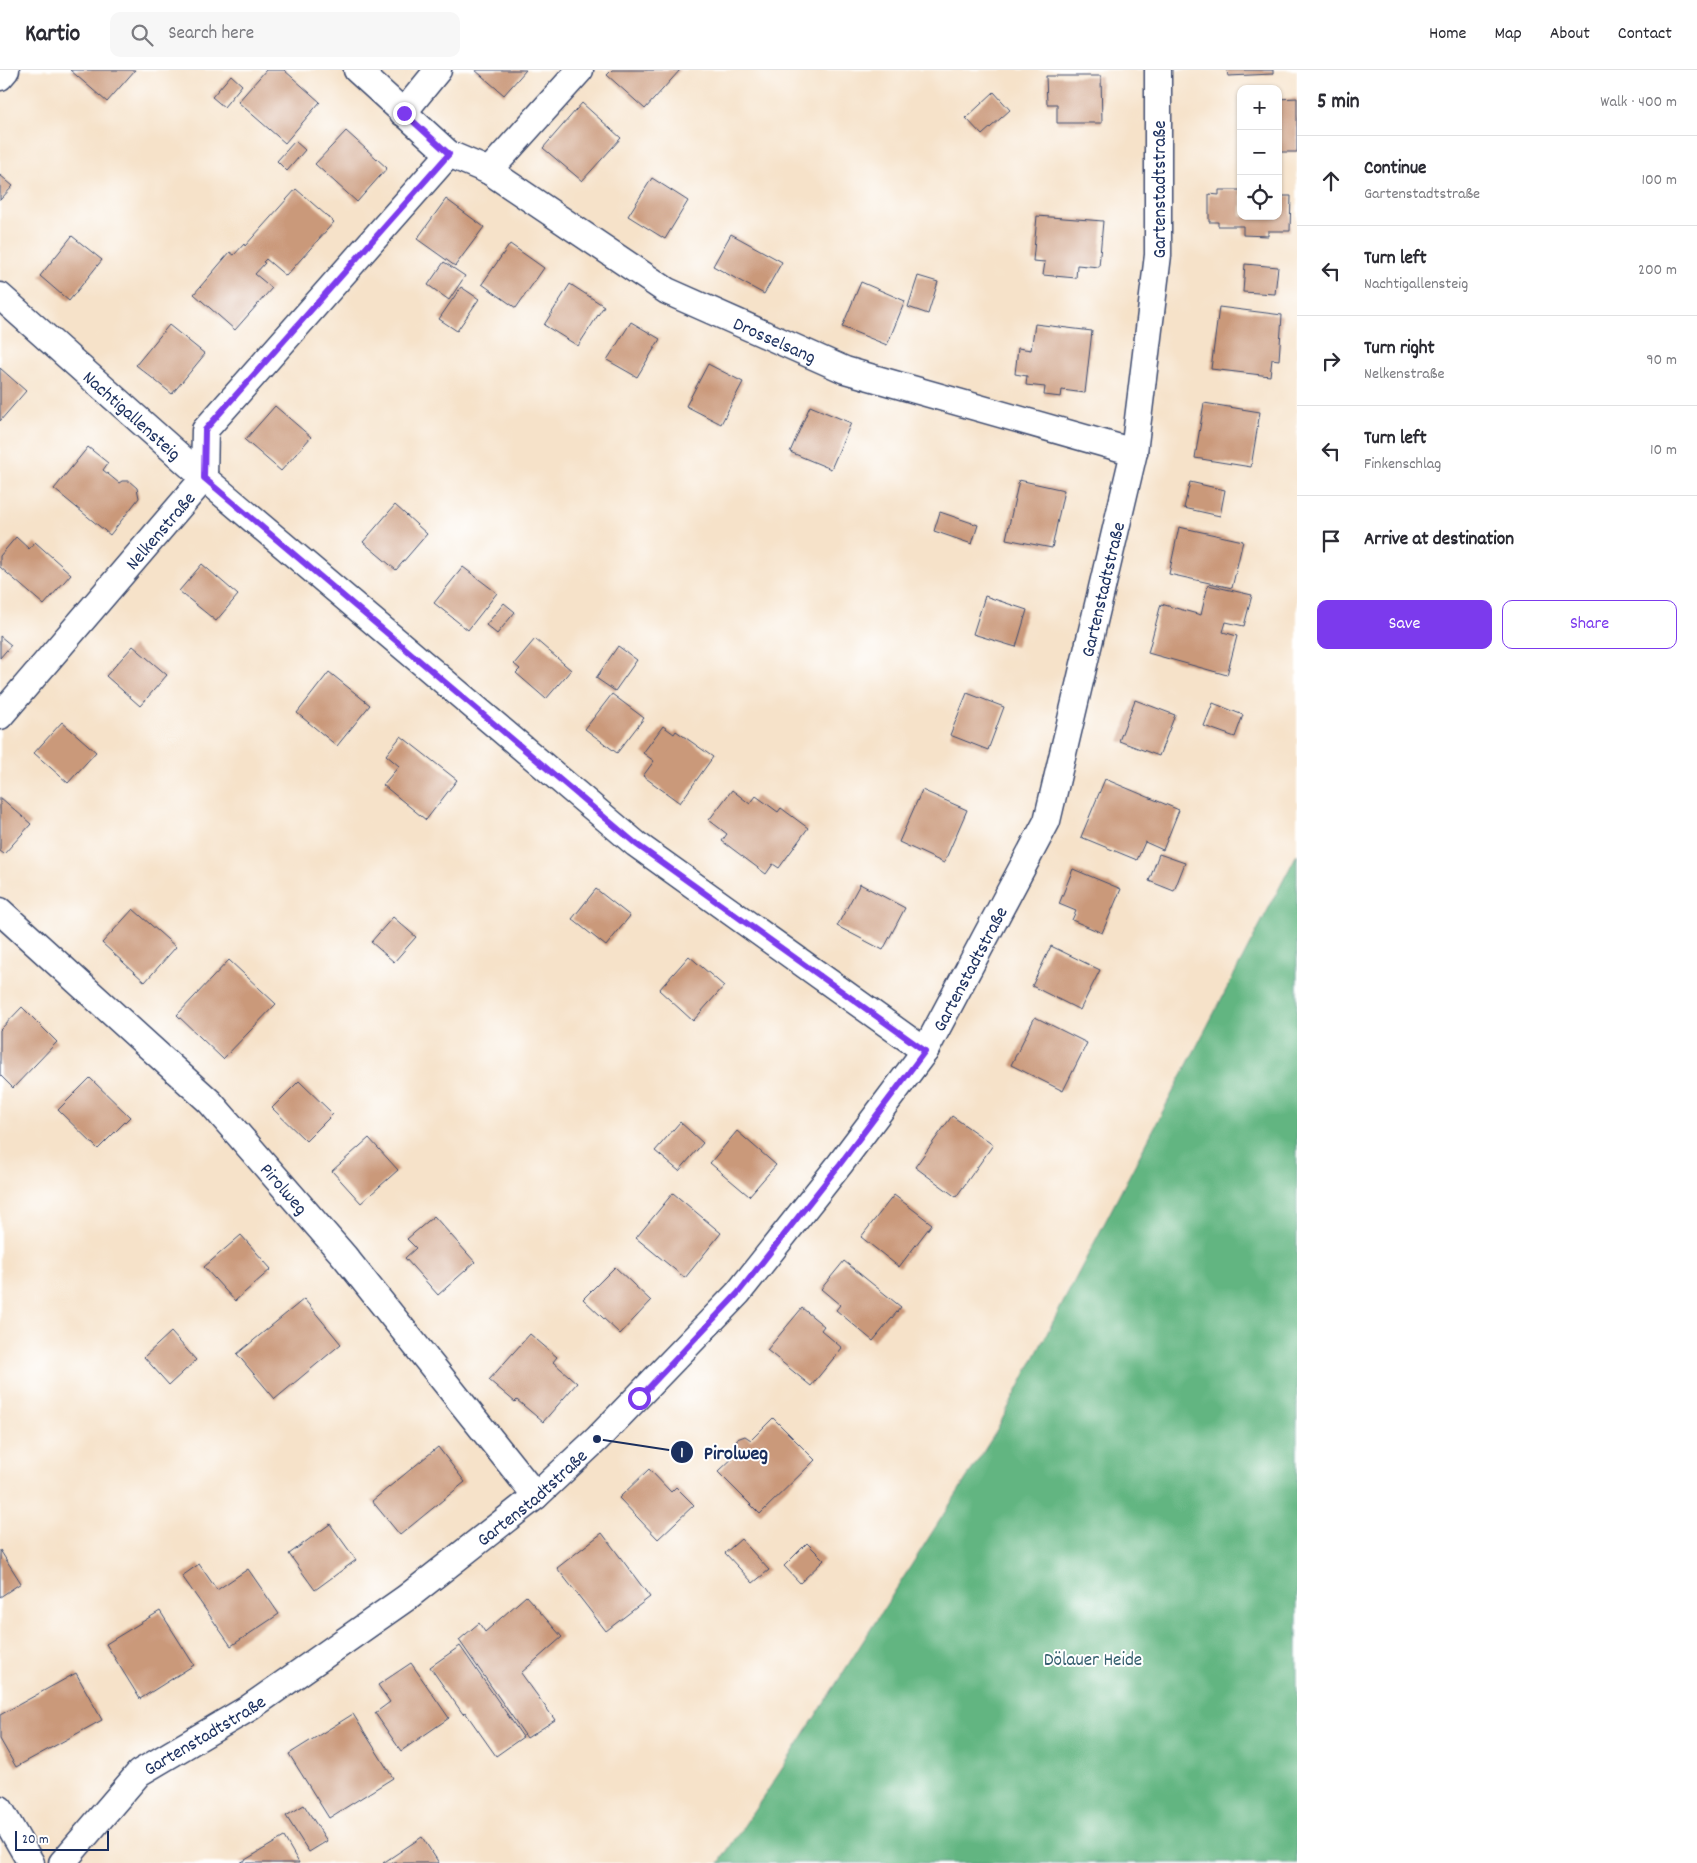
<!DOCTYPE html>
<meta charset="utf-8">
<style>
body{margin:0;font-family:Dekko,sans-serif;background:#f7f7f7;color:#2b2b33}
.controls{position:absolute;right:15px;top:15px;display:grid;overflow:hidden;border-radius:10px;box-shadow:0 1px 4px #0004}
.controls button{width:45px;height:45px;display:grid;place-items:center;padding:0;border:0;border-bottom:1px solid #e1e1e2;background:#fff;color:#2b2b33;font:25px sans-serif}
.scale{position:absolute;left:15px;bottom:12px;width:94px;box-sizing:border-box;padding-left:5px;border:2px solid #1b2f5e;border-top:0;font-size:14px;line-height:18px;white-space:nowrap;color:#1b2f5e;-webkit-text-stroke:4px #fff;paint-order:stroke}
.stop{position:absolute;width:15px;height:15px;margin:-11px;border:4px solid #7c3aed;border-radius:50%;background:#fff}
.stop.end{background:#7c3aed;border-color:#fff;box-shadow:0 1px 5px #0008}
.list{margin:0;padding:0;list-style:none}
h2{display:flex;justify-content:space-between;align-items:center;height:65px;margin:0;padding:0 20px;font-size:21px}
h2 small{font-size:16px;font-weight:400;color:#7c7c81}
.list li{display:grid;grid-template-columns:32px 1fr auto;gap:15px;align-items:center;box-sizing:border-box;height:90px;padding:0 20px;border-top:1px solid #e1e1e2}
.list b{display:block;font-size:19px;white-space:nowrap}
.list p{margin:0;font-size:16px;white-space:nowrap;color:#7c7c81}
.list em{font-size:16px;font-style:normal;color:#7c7c81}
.actions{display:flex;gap:10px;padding:15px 20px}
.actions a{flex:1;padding:11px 0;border:1px solid #7c3aed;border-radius:10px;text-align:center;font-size:18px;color:#7c3aed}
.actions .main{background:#7c3aed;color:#fff}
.icon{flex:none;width:28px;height:28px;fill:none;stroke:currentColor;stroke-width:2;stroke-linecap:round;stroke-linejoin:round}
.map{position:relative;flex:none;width:1297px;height:1793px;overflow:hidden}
header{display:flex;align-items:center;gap:30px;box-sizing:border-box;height:70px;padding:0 25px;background:#fff;border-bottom:1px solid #e1e1e2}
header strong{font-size:24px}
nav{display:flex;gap:28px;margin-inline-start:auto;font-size:18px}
.search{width:350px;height:45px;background:#f7f7f7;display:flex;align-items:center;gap:12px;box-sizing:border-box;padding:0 18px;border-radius:10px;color:#7c7c81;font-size:19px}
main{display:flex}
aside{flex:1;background:#fff}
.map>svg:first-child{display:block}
.forest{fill:#62b581;stroke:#3e7270}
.building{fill:#ca997a}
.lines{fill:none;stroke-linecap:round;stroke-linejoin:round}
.street-casing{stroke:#3c4a6e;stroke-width:29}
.street{stroke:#fff;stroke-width:26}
.route{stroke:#7c3aed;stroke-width:6}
.labels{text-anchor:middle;stroke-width:4;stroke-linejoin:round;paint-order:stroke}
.street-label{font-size:19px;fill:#1b2f5e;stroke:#fff}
.park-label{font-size:19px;fill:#376070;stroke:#fff}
.leader{fill:none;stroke:#1b2f5e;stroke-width:2}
.callout-dot{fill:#1b2f5e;stroke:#fff;stroke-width:2}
.mark-label{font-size:15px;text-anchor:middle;font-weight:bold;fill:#fff}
.callout-label{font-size:20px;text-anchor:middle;font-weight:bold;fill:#1b2f5e;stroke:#fff;stroke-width:4;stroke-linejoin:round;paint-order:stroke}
</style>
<header>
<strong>Kartio</strong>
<div class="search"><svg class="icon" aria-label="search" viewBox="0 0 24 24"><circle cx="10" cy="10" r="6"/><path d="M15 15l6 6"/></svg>Search here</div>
<nav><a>Home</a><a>Map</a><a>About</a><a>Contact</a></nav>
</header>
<main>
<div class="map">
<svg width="1297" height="1793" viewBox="0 0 1297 1793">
<rect width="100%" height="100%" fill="#fff"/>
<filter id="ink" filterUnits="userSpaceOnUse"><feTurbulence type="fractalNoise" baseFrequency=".02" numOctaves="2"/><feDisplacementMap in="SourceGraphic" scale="10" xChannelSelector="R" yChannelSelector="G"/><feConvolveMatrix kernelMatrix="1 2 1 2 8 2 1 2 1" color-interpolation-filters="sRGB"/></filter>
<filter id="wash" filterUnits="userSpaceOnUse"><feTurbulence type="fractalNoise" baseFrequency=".0096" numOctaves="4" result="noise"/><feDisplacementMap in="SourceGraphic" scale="20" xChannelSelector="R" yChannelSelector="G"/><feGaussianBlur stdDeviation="1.12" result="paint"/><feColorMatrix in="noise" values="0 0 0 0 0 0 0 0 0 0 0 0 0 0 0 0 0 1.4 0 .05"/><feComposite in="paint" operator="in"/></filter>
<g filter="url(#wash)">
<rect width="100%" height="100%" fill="#f6e2c9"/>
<polygon class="forest" points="1297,784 1297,1793 719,1793 780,1702 994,1365"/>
<g id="blocks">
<g class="building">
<polygon points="70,0 135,0 107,32"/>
<polygon points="266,0 284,0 320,32 285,73 238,32"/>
<polygon points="475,0 526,0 504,25"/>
<polygon points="612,0 680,0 645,39 607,5"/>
<polygon points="1227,0 1273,0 1273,4 1228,6"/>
<polygon points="231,5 242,15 224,37 212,27"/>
<polygon points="1046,6 1101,6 1102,53 1057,53 1057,34 1047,34"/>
<polygon points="994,22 1010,40 982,65 966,48"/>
<polygon points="1297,28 1297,82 1278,82 1278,29"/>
<polygon points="582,33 621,68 582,111 543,78"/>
<polygon points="346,61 387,98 357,132 315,94"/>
<polygon points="295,71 305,80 287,101 277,91"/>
<polygon points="0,105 13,116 0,130"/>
<polygon points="652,108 688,131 665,169 628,146"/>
<polygon points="296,119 334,152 286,206 266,189 263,192 265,193 255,204 272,218 235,260 194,224 230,182 234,185 244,174 245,176"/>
<polygon points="1219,120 1241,120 1241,146 1278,146 1278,126 1291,126 1290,161 1268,161 1268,166 1243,165 1243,156 1218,156 1218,152 1209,152 1209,124 1219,125"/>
<polygon points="446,129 484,157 455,196 417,169"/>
<polygon points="1037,146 1103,151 1099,197 1077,195 1076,208 1043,205 1045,192 1033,191"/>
<polygon points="731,164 782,192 764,224 713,196"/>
<polygon points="72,166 102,190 69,231 40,206"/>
<polygon points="510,174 544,198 516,238 482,214"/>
<polygon points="444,192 465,206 449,230 428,215"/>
<polygon points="1245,194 1278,197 1275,224 1243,222"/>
<polygon points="918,206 938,212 928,244 908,237"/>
<polygon points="861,212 905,231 887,275 842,257"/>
<polygon points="570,214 604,236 578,276 544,255"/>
<polygon points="461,217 479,229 457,261 439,249"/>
<polygon points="1219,237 1282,245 1279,290 1272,289 1270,306 1211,299"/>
<polygon points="631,252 660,269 637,307 607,290"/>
<polygon points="1035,254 1092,261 1085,323 1062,320 1061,327 1044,325 1045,317 1026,315 1027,306 1015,304 1018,278 1031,280"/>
<polygon points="169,255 205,284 172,324 136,295"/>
<polygon points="708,294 743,312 721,354 686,336"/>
<polygon points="0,298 26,321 0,351"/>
<polygon points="1204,333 1260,342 1251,397 1195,388"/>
<polygon points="275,336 311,367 281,401 245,370"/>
<polygon points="810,336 851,353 831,399 790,382"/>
<polygon points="88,377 108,393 103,400 119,413 122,411 129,411 137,418 139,428 110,465 54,419"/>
<polygon points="1019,410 1064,420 1052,478 1006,469"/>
<polygon points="1190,412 1225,420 1220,446 1184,438"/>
<polygon points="395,435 427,464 396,500 363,472"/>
<polygon points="940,442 978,455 972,474 934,461"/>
<polygon points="1179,457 1243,471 1232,518 1169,504"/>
<polygon points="16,467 29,479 35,472 71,504 44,535 0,497 0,486"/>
<polygon points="202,494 238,525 216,551 179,521"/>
<polygon points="463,497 497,523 468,560 434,533"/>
<polygon points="1208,515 1252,525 1244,556 1226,552 1223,562 1237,566 1227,605 1148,583 1161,534 1201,545"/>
<polygon points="985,526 1027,540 1016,577 973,564"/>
<polygon points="504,533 515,542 497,564 486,555"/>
<polygon points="0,566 11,575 0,588"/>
<polygon points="535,569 571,600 546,629 516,603 520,599 514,594"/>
<polygon points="133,576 167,605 140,636 106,606"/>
<polygon points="618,576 637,590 615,621 596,608"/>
<polygon points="329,602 370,635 337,676 297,643"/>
<polygon points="967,623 1004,637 988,680 950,665"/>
<polygon points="612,624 644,648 617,683 585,659"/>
<polygon points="1135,630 1175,645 1159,686 1119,671"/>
<polygon points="1213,633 1243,645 1235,667 1204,656"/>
<polygon points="62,652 96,682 68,713 34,683"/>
<polygon points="663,656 674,664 676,661 713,687 680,733 643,706 654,691 643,683"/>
<polygon points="401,666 457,710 426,750 383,715 399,696 386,685"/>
<polygon points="1105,709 1179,740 1163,780 1145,772 1137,790 1081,767"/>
<polygon points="732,720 750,734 756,726 778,742 781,738 808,758 779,798 773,794 766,804 722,771 727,764 709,750"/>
<polygon points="922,720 967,740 944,793 899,772"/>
<polygon points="0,727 31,754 4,784 0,781"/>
<polygon points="1159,784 1185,793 1174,821 1149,811"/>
<polygon points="1073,799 1121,819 1102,863 1072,850 1076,841 1059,834"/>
<polygon points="860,814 905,838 883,880 837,856"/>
<polygon points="596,819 630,846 606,876 572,849"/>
<polygon points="133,839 176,877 145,912 102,873"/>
<polygon points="393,847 416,867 394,892 371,872"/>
<polygon points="1051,876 1100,900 1080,940 1032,916"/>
<polygon points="689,886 724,916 693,951 659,920"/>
<polygon points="229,890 276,934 223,989 177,945"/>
<polygon points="22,937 57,972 13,1018 0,1005 0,960"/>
<polygon points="1035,947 1087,973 1063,1021 1011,995"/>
<polygon points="90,1008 130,1047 98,1079 58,1040"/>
<polygon points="299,1011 333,1044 306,1071 272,1038"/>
<polygon points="952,1046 993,1075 956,1127 915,1097"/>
<polygon points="680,1052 703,1073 679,1101 655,1081"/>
<polygon points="737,1061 776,1095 749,1126 710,1093"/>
<polygon points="369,1068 398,1100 361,1133 332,1101"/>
<polygon points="673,1123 721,1163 685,1208 636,1168"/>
<polygon points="894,1125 932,1154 899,1197 861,1167"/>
<polygon points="434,1146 475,1192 438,1225 405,1188 416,1178 407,1169"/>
<polygon points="241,1165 271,1199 235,1231 204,1197"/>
<polygon points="844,1191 901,1237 873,1271 836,1240 840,1235 821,1219"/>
<polygon points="615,1197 651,1231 620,1264 583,1229"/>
<polygon points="304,1229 341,1274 275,1329 237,1284"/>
<polygon points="802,1238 824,1256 821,1260 842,1278 811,1316 767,1280"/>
<polygon points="171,1262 196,1290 169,1315 144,1287"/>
<polygon points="530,1264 557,1287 553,1292 577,1313 543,1352 517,1330 515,1332 489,1310"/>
<polygon points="773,1348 815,1390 760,1444 718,1402 739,1382 735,1375 737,1369 745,1366 751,1370"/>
<polygon points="438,1377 465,1412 400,1465 372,1431"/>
<polygon points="649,1399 671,1422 676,1417 694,1435 658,1469 619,1428"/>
<polygon points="330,1454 356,1490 315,1520 289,1484"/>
<polygon points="602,1463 650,1527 606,1561 557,1498"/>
<polygon points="741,1469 769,1500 753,1513 725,1483"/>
<polygon points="807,1473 824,1490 800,1513 784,1496"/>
<polygon points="0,1480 21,1513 0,1527"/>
<polygon points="199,1494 217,1520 248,1499 279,1544 231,1576 182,1506"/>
<polygon points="526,1526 562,1567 521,1603 555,1650 527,1668 459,1570 479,1553 485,1562"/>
<polygon points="160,1541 194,1595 140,1629 106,1574"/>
<polygon points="460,1576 523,1667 496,1686 465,1642 463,1644 430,1597"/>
<polygon points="411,1593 449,1648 401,1681 375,1643 390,1632 378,1615"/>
<polygon points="76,1603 102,1650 16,1697 0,1669 0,1645"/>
<polygon points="353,1644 393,1708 329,1748 289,1684"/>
<polygon points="304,1735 327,1771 309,1782 286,1746"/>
<polygon points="284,1767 299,1793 240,1793"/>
<polygon points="422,1767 439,1793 383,1793"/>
</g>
</g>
</g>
<g filter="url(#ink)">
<use href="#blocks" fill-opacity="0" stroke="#3c4a6e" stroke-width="1"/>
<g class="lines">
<g class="street-casing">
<g id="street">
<path id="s1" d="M357,0L449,84L489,101L667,221L845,300L1134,382"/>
<polyline points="0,7 6,0"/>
<polyline points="403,43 438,0"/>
<polyline points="489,101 580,0"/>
<path id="s2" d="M0,226L204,408L636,774L925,981"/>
<path id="s3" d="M0,646L204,408L205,360L449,84"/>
<path id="s4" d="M0,841L210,1032L345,1187L536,1426"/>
<polyline points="0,1739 31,1793"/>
<path id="s5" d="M62,1793L139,1703L249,1638L406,1528L536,1426L597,1369L738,1223L840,1094L925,981L1047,751L1134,382L1158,185V0"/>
</g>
</g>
<use href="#street" class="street"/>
</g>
</g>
<g class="lines" filter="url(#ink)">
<polyline class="route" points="404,43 449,84 205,360 204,408 636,774 925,981 840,1094 738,1223 639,1328"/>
</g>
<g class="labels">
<g class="street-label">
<text dy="7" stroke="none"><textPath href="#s5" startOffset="2099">Gartenstadtstraße</textPath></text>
<text dy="7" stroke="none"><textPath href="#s1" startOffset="501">Drosselsang</textPath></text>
<text dy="7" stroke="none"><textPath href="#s2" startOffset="178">Nachtigallensteig</textPath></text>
<text dy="7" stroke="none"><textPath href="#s3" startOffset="245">Nelkenstraße</textPath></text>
<text dy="7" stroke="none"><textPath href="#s5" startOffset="1694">Gartenstadtstraße</textPath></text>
<text dy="7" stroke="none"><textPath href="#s5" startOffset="1289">Gartenstadtstraße</textPath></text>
<text dy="7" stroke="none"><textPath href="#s4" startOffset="398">Pirolweg</textPath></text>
<text dy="7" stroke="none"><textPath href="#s5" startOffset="599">Gartenstadtstraße</textPath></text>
<text dy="7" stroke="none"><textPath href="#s5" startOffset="194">Gartenstadtstraße</textPath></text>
</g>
<g class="park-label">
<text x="1093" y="1595">Dölauer Heide</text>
</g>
</g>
<path class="leader" d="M597 1369L682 1382"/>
<g class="callout-dot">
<circle cx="597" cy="1369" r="5"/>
<circle cx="682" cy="1382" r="12"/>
</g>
<g class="mark-label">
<text x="682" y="1387">1</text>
</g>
<g class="callout-label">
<text x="736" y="1389">Pirolweg</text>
</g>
</svg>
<div class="controls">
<button>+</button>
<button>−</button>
<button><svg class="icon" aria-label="locate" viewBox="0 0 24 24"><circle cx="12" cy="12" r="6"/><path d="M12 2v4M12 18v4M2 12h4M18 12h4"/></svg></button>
</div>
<div class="scale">20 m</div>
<div class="stop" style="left:639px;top:1328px"></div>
<div class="stop end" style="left:404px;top:43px"></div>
</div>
<aside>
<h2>5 min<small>Walk · 400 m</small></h2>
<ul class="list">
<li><svg class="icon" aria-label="ahead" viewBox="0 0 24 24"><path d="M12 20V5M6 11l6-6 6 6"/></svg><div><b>Continue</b><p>Gartenstadtstraße</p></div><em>100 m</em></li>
<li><svg class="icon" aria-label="left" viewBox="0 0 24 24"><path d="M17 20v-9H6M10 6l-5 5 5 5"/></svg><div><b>Turn left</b><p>Nachtigallensteig</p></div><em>200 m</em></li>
<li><svg class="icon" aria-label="right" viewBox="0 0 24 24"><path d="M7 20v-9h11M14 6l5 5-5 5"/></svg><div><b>Turn right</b><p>Nelkenstraße</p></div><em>90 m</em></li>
<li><svg class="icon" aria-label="left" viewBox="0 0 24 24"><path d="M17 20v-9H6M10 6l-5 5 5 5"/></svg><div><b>Turn left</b><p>Finkenschlag</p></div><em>10 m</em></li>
<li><svg class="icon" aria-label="arrive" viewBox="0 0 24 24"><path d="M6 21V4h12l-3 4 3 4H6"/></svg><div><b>Arrive at destination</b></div></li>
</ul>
<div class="actions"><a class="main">Save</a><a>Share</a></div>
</aside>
</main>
